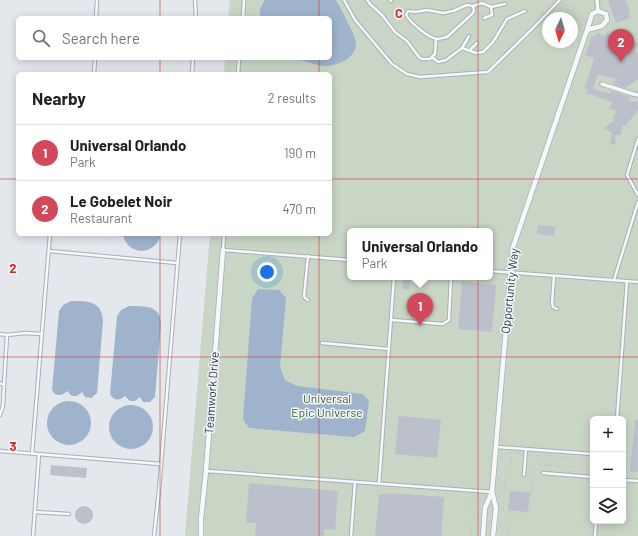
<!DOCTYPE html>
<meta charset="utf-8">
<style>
body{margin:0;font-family:Barlow,sans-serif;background:#f2f2f2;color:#202124}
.controls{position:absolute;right:12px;bottom:12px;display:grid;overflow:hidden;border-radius:6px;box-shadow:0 2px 10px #0003}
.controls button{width:36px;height:36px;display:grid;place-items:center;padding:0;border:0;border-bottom:1px solid #e0e0e0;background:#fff;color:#202124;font:20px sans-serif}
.compass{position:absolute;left:542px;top:12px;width:36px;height:36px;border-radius:50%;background:#fff;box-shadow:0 2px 10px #0003;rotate:185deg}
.you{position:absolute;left:267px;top:272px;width:14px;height:14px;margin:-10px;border:3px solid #fff;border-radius:50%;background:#1a73e8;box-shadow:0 0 0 6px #1a73e833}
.badge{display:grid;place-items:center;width:26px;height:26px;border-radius:50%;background:#d1495b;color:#fff;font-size:13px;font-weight:700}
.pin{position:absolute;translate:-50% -33px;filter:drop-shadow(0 1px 2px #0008)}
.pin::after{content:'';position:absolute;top:21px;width:14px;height:12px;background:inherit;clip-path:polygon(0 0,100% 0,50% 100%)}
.popup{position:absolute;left:347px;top:228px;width:146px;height:52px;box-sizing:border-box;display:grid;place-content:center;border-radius:6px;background:#fff;filter:drop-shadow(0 1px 3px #0005);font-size:13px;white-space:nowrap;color:#757577}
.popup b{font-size:15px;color:#202124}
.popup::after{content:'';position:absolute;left:50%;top:100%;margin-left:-8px;border:8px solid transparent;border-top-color:#fff}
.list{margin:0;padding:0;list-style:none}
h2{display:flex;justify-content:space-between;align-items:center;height:52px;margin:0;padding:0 16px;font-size:17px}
h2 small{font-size:13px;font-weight:400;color:#757577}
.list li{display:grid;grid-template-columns:26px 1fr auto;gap:12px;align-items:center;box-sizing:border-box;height:56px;padding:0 16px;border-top:1px solid #e0e0e0}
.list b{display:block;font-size:15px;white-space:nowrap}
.list p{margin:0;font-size:13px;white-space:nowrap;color:#757577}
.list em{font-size:13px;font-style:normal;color:#757577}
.icon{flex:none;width:22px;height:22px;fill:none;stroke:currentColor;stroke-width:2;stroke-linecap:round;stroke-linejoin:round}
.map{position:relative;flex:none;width:638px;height:536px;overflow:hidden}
.search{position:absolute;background:#fff;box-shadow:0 2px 10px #0003;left:16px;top:16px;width:316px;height:44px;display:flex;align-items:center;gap:10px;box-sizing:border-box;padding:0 14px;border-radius:6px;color:#757577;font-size:15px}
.panel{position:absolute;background:#fff;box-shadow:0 2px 10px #0003;left:16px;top:72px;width:316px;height:164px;border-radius:6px}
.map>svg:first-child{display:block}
.green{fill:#c9d6c5;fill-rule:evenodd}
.water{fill:#9fb4cc}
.building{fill:#bbc0ca}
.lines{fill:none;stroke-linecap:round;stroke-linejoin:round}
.service-casing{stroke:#a9aeb7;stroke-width:4.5}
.pedestrian-casing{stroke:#a9aeb7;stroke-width:5.5}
.minor-casing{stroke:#a9aeb7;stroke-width:6}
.path{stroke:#c2c5cb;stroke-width:1;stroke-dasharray:3 3;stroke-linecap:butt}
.service{stroke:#f7f8fa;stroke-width:2.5}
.pedestrian{stroke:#f7f8fa;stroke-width:3.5}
.minor{stroke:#f7f8fa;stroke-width:4.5}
.grid{fill:none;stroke:#d62828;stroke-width:1;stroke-opacity:0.55}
.labels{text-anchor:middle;stroke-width:3;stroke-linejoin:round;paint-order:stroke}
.street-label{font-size:12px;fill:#2b3445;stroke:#f4f6f9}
.park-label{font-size:12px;fill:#3f6138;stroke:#f4f6f9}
.grid-label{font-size:13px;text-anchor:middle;font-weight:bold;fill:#d62828;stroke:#f4f6f9;stroke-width:3;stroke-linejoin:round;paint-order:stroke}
</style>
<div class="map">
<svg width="638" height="536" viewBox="0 0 638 536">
<rect width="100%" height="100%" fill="#e4e7ec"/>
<path class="green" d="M230,0H638V536H185L210,234H330V74H224L225,58H330V18H228ZM548,18H572V42H548ZM350,231H490V277H350ZM593,419H623V521H593Z"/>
<g class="water">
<path d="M265,0H336C341,9 355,35 356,43C357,58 336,67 323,66C314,65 305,61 296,58H330V18H260V9Z"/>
<path d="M123,234H161C156,256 127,257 123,234Z"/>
<polygon points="258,289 279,290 286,298 280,367 285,380 297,386 363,394 369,401 365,431 354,437 249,428 243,419 252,299"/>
<path d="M71,301C86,301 102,300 103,321L97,393L91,398L85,397L82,392L77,396H72L67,391C62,396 55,397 52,390L59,311L63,305Z"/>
<path d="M129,306C145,306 161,305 161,325L155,397L150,402H143L140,397L135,401H130L125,396C120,401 114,401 110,394L117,316L121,310Z"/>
<circle cx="69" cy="423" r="22"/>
<circle cx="131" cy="427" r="22"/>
</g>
<g class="building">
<polygon points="610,0 624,0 626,1 630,11 628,12 630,18 616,23 608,1"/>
<polygon points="597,33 605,36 606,33 614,35 638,43 635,52 638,53 638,79 625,88 615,85 614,82 616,79 598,74 593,89 610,94 611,91 631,97 628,101 638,102 638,110 625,126 622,125 621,135 614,135 616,142 614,145 610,143 612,133 604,128 615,120 613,118 617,111 610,109 612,102 586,93 588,89 585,88 594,58 585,55 592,36 595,37"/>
<polygon points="538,225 555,227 554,236 537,234"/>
<polygon points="403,277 411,277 409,290 402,289"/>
<polygon points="462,282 496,285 492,332 458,329"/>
<polygon points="399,416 441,420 437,458 395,454"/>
<polygon points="635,420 638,420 638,472 630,471"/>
<polygon points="51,465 87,468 86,478 50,475"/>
<polygon points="249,483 338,491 335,530 324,529 324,536 255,536 256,523 246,523"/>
<polygon points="510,491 530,492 528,512 508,510"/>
<polygon points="388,493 444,497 441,536 375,536 379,494 388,494"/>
<circle cx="84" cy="515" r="9"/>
</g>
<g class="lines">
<g class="service-casing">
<g id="service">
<polyline points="195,0 196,18"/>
<polyline points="344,0 355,20 392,64 407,74 420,77 488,72 533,28 560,0"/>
<polyline points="367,0 370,4 382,15 395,32 407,41 419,57 422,59 430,59 435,54 436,39"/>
<polyline points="390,0 391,1"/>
<path d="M467,5L473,6L474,11L472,14L447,37C443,38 440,39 437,39C428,38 410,22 406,15L408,11L415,12L427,10L443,13L453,11Z"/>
<polyline points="473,6 482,3 491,7 492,15 484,18"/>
<polyline points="491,7 505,4"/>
<polyline points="96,18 97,0"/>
<polyline points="243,18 244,0"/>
<polyline points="462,48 476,53 483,52 493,42 507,19 525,11"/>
<polyline points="470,50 477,43"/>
<polyline points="433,58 438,62 446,60 462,48 469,36"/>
<polyline points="94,74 95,58"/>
<polyline points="192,74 193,58"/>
<polyline points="238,74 239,58"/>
<polyline points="638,139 627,175 638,195"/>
<polyline points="224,234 223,250 350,260"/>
<polyline points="49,251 177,263"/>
<polyline points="490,271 638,282"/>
<polyline points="554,276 552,303 553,307 557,309"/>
<polyline points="614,280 638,202"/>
<polyline points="308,300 305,298 304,296 308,256"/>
<polyline points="391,320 443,324 449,320 451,277"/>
<polyline points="0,334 7,335 4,385"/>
<polyline points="7,335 25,333 42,334"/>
<polyline points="322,343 389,349"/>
<polyline points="0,383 4,385 3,406 0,415"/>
<polyline points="617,419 627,281"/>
<polyline points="496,447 593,454"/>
<polyline points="0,451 161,464"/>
<polyline points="32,454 50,234"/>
<polyline points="207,471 492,492"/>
<polyline points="543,473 593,477"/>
<polyline points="524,475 526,449"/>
<polyline points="623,480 638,481"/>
<polyline points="379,484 394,277"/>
<polyline points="35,512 69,514"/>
<polyline points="33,536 39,454"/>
<polyline points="154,536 159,490 180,234"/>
<polyline points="351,536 355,482"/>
<polyline points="595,536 596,521"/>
</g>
</g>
<g class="pedestrian-casing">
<g id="pedestrian">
<polyline points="597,0 598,11"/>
<polyline points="602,84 633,94 638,95"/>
</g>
</g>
<g class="minor-casing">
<g id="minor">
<polyline points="492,492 496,508 493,536"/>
<polyline points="201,536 201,519 206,471 223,250"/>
<polyline points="483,536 485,508 492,492 513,247 587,30 592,14 598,11 606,14 607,20 602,26 587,30"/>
</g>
</g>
<g class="path">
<polyline points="613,83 619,69 631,63 635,58"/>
<polyline points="627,109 633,99"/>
<polyline points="530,455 592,459"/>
<path d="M500,458C505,451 514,453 521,454"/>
<polyline points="499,477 500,501"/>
<polyline points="479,500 479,496"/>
<polyline points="510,512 503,510 505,479 511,463 512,454"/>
<polyline points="500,524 503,531 503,536"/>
<path d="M471,536V523L476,522L471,506L466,508C465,496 474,499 482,500"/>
<polyline points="508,536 510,512 526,514 530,510 534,464 593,468"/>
<polyline points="590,536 593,498"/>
</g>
<use href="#service" class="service"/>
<use href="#pedestrian" class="pedestrian"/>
<use href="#minor" class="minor"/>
</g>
<path class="grid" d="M160,0V18M319,0V18M478,0V536M160,58V74M319,58V74M0,179H18M330,179H638M160,234V536M319,234V536M0,357H638"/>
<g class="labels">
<g class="street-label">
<text transform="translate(510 291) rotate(-84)" y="4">Opportunity Way</text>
<text transform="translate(212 393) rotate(-86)" y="4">Teamwork Drive</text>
</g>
<g class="park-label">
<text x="327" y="403">Universal<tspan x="327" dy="14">Epic Universe</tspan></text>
</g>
</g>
<g class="grid-label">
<text x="399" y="18">C</text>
<text x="13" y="273">2</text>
<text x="13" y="451">3</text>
</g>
</svg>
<div class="controls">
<button>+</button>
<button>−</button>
<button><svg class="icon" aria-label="layers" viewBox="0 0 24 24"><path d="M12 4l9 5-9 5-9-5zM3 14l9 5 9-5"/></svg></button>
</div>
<svg class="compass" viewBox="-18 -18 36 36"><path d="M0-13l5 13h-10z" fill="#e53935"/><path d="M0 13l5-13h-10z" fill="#757577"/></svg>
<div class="you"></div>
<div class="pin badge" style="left:420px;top:326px">1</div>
<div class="popup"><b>Universal Orlando</b>Park</div>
<div class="pin badge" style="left:621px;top:62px">2</div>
<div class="search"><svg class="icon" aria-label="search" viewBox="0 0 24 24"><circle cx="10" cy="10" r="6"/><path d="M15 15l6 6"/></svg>Search here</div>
<section class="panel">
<h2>Nearby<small>2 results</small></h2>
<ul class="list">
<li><span class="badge">1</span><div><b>Universal Orlando</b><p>Park</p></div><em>190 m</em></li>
<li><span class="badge">2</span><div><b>Le Gobelet Noir</b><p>Restaurant</p></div><em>470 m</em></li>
</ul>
</section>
</div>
